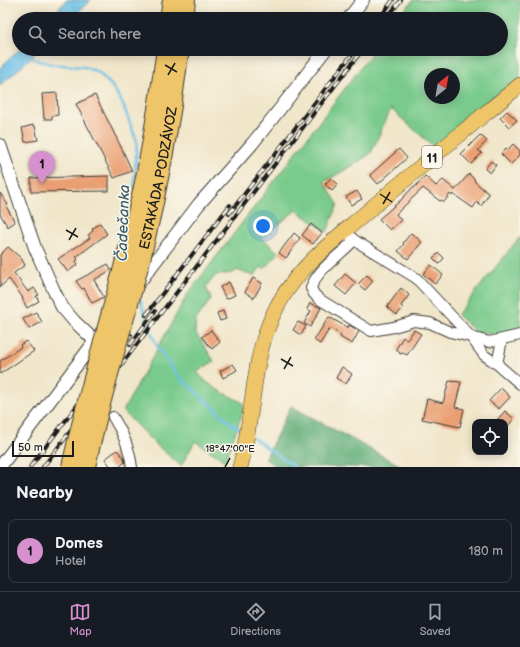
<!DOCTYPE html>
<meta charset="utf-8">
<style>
body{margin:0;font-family:"Balsamiq Sans",sans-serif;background:#20242c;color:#f1f3f6}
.controls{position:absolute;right:12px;bottom:12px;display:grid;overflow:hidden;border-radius:8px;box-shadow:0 2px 10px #0003}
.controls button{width:36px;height:36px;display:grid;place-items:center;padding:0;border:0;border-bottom:1px solid #363941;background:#171b24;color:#f1f3f6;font:20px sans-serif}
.compass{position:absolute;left:424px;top:68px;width:36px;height:36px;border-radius:50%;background:#171b24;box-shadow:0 2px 10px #0003;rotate:31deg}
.scale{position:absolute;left:12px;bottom:10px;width:62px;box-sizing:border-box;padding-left:4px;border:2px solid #1c1c1c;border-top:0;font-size:11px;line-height:14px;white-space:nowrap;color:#1c1c1c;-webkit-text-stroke:3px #fbf7ec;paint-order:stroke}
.you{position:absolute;left:263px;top:226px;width:14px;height:14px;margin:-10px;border:3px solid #fff;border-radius:50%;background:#1a73e8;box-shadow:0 0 0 6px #1a73e833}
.badge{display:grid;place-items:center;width:26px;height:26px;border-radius:50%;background:#d690ce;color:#111;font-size:13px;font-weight:700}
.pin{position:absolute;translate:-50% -33px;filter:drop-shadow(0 1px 2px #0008)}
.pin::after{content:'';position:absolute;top:21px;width:14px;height:12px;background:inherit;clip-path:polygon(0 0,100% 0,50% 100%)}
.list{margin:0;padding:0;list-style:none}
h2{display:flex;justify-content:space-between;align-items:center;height:52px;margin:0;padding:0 16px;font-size:17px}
h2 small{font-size:13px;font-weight:400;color:#9ea1a6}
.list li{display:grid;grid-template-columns:26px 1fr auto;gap:12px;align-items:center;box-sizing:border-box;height:64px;margin:0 8px 8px;padding:0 8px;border:1px solid #363941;border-radius:8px}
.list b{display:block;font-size:15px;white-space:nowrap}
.list p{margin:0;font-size:13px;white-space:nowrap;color:#9ea1a6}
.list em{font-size:13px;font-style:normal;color:#9ea1a6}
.icon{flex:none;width:22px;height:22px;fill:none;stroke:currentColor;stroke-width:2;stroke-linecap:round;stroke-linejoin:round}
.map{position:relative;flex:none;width:520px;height:467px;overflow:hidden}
.search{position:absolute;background:#171b24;box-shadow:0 2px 10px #0003;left:12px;right:12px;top:12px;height:44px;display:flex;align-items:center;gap:10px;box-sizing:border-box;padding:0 14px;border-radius:22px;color:#9ea1a6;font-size:15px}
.sheet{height:124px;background:#171b24}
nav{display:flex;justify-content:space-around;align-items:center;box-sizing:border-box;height:56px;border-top:1px solid #363941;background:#171b24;font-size:11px;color:#9ea1a6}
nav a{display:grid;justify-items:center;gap:2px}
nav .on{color:#d690ce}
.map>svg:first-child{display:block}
.green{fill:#79ca8c;stroke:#4a7354;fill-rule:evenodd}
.forest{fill:#62ae78;stroke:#3f654a}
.water{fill:#6ac0e7;stroke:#436e82}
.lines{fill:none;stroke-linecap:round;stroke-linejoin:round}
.stream{stroke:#6ac0e7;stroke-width:2.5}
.building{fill:#ea9f72}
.minor-casing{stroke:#3c3a36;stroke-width:12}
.tertiary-casing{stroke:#3c3a36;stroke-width:14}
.primary-casing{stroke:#3c3a36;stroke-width:16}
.motorway-casing{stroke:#3c3a36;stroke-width:20}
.minor{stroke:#fff;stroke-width:10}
.tertiary{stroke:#fff;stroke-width:12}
.primary{stroke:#eec569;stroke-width:15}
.motorway{stroke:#eec569;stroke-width:18}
.rail-casing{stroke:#1c1c1c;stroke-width:4}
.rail{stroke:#fbf7ec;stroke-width:2.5;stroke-dasharray:8;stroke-linecap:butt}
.motorway-bridge-casing{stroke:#3c3a36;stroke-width:20;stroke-linecap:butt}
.motorway-bridge{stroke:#eec569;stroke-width:18}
.ticks{fill:none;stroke:#1c1c1c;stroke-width:1.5}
.labels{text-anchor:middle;stroke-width:3;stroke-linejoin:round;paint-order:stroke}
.shield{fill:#fbf7ec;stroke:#5f5e5a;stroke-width:1}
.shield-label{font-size:13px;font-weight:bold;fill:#1c1c1c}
.street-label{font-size:14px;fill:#1c1c1c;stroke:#fbf7ec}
.water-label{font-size:15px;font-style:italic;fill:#3b5e6d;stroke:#fbf7ec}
.ticks-label{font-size:10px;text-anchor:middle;fill:#1c1c1c;stroke:#fbf7ec;stroke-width:3;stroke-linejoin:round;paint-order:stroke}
</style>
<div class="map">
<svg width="520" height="467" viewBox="0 0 520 467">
<rect width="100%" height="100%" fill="#fbf7ec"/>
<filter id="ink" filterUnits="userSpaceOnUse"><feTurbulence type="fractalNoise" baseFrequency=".025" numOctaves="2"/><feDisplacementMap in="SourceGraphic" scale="8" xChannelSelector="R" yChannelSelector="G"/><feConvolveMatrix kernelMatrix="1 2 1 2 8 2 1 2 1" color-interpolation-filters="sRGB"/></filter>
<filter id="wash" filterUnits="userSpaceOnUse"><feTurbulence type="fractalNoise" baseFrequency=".012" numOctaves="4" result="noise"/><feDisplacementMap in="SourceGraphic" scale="16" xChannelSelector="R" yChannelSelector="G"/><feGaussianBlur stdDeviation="0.9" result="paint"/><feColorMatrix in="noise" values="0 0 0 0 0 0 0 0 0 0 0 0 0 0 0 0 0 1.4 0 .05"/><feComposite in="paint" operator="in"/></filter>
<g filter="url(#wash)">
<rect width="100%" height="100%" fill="#f0e6ca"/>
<g class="green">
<path d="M413,0H520V83L434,147L391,109L371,153L357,163L324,182L338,204L327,232L296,210L262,238L279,253L264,269L261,267L254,276L236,270L234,273L216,275L206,287L211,299L196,320L195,332L214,361L197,372C209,387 225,394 242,402L244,409L225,461L195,441L181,466L153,442L123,411L187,295L375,49H501V19H398ZM430,74H454V98H430Z"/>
<polygon points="520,237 520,330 496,335 476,332 457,315"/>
</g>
<polygon class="forest" points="291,406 403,467 277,467 265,459"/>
<g class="water">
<polygon points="67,0 91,0 70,19 49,19"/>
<polygon points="20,49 39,49 21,67 0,85 0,68"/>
</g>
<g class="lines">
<g class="stream">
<polyline points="28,56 36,60 51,64 84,67 98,72 112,86 122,102 137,142 134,187"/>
<polyline points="139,295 148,325 158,348 178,376 233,425 242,430"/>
<polyline points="253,438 295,467"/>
</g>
</g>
<g id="blocks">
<g class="building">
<polygon points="57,93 58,115 52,116 52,119 44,119 42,94"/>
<polygon points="95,95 122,149 132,171 114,178 76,104"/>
<polygon points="507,111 517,120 509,127 500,118"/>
<polygon points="33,125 35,126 38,140 25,142 22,128"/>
<polygon points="480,135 487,141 478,150 482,153 471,164 461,154"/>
<polygon points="513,144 520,151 520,155 511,164 501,154 506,148 508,150"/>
<polygon points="399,149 407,158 378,184 370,175"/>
<polygon points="491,161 496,165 490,173 485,169"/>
<polygon points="469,174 475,180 474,181 489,194 481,206 477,202 473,208 453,194 452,196 450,194 444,202 442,200 440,201 423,188 396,214 401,220 390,230 379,219 401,200 413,187 414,188 425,176 436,186 443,180 455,190"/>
<polygon points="109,176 109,191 31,192 31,178"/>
<polygon points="331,178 338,184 332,191 325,184"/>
<polygon points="357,191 362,199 351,205 346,197"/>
<polygon points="0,193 8,205 6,206 15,222 8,227 0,214"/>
<polygon points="100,223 107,234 76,257 78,259 76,261 78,264 68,272 58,259 90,238 88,235 93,231 92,229"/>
<polygon points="311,224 322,233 313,244 302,235"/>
<polygon points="294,233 300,238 286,258 279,253"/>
<polygon points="411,233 422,242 408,259 398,251 404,244 403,243"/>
<polygon points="8,247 21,258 25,265 14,273 28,292 34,288 39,295 36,296 39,301 27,308 22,298 23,298 9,279 0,287 0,255"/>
<polygon points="439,253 444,258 439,264 433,258"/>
<polygon points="108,264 111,270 94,280 104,297 92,303 84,288 82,289 76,281"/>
<polygon points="431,265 443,275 435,284 423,274"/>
<polygon points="345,274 356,283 346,295 335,286"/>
<polygon points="367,275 373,281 365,290 358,284"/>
<polygon points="253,278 262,283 254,298 245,292"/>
<polygon points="229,282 235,295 226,299 220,287"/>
<polygon points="401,288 409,295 401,306 403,308 397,315 387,307"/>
<polygon points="310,303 321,308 310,327 304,323 311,311 307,309"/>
<polygon points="223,311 226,319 220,321 217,313"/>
<polygon points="36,312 42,322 29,329 23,319"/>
<polygon points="329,317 348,328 349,325 359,331 352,344 340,337 341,335 330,328 320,344 314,340"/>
<polygon points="298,322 306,326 301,335 293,330"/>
<polygon points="211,330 220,342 212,349 202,337"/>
<polygon points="414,330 421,334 407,355 403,353 400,354 399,351 396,349 403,337 407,340"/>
<polygon points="26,341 34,351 0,374 0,361 21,347 20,345"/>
<polygon points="233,364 237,370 223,378 220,371"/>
<polygon points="342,367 352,374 346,384 336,378"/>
<polygon points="449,381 461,382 455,407 464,409 460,427 422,419 427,399 443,403"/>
<polygon points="501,388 510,397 499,409 489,401"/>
<polygon points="505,411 514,419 505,429 505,422 495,422"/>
<polygon points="117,450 124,458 125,462 119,467 111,467 105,459"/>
</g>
</g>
</g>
<g filter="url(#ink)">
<use href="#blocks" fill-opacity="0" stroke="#3c3a36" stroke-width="1"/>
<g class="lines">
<g class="minor-casing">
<g id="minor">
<polyline points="349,235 354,240 416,278 471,337 489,342 520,335"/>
<path d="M354,240C341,255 317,269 311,288L314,294L319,299L371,331L394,327L414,321L430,323L450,332L471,337L484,355L497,364L520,384"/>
<polyline points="497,364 502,340"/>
<path d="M113,417C122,431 130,450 132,467"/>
</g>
</g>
<g class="tertiary-casing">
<g id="tertiary">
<polyline points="348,19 363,0"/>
<polyline points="0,145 35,248 55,293 62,307 74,321 94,340"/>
<polyline points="138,284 199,204 252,144 279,110 326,49"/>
<polyline points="0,467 104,329"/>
</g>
</g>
<g class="primary-casing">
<path id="primary" d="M240,467C254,418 251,364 272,317C291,272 331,243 367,212C417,169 469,127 520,85"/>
</g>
<g class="motorway-casing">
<g id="motorway">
<polyline points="169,19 172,0"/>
<polyline points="184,19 186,0"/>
</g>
</g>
<use href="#minor" class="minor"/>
<use href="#tertiary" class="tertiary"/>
<use href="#primary" class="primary"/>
<use href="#motorway" class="motorway"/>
<g class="rail-casing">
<g id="rail">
<polyline points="379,19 393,0"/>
<polyline points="386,19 401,0"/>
<polyline points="229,214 356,49"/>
<polyline points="146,315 230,205"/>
<polyline points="130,345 155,311"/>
<polyline points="30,467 131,335"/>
<polyline points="43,467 363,49"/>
</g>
</g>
<use href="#rail" class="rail"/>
<g class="motorway-bridge-casing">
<g id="motorway-bridge">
<path d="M71,467C91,376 120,287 141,196C152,148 159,98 166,49"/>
<path id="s1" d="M86,467C100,398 122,331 140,263C158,192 171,121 180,49"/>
</g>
</g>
<use href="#motorway-bridge" class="motorway-bridge"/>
</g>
</g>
<path class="ticks" d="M165,65L177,72M168,75L175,63M380,194L392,202M383,204L390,192M66,230L78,237M69,240L76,228M281,359L293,366M284,369L291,357M225,467L230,458"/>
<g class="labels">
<rect class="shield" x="422" y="146" width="20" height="22" rx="3"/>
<g class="shield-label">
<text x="432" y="162">11</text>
</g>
<g class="street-label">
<text dy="5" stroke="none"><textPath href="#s1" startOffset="298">ESTAKÁDA PODZÁVOZ</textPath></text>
</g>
<g class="water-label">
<text transform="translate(123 223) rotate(-88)" y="5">Čadečanka</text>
</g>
</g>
<g class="ticks-label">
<text x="230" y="452">18°47'00"E</text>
</g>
</svg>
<div class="controls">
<button><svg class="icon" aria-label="locate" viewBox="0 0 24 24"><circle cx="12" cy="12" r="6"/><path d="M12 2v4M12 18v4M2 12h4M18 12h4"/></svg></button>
</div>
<svg class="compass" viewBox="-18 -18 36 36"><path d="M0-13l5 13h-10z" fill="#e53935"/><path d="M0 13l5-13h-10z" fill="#9ea1a6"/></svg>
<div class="scale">50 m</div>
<div class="you"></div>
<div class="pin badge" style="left:42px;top:184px">1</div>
<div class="search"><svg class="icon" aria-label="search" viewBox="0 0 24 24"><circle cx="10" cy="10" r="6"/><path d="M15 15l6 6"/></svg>Search here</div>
</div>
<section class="sheet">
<h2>Nearby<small></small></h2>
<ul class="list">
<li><span class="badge">1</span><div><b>Domes</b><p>Hotel</p></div><em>180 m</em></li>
</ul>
</section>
<nav>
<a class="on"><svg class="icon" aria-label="map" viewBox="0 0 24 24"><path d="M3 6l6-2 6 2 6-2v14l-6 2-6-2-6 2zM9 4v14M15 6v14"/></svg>Map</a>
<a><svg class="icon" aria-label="directions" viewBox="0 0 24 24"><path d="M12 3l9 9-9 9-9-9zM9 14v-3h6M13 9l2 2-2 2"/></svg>Directions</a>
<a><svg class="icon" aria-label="saved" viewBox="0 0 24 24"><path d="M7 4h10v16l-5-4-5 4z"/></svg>Saved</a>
</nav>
